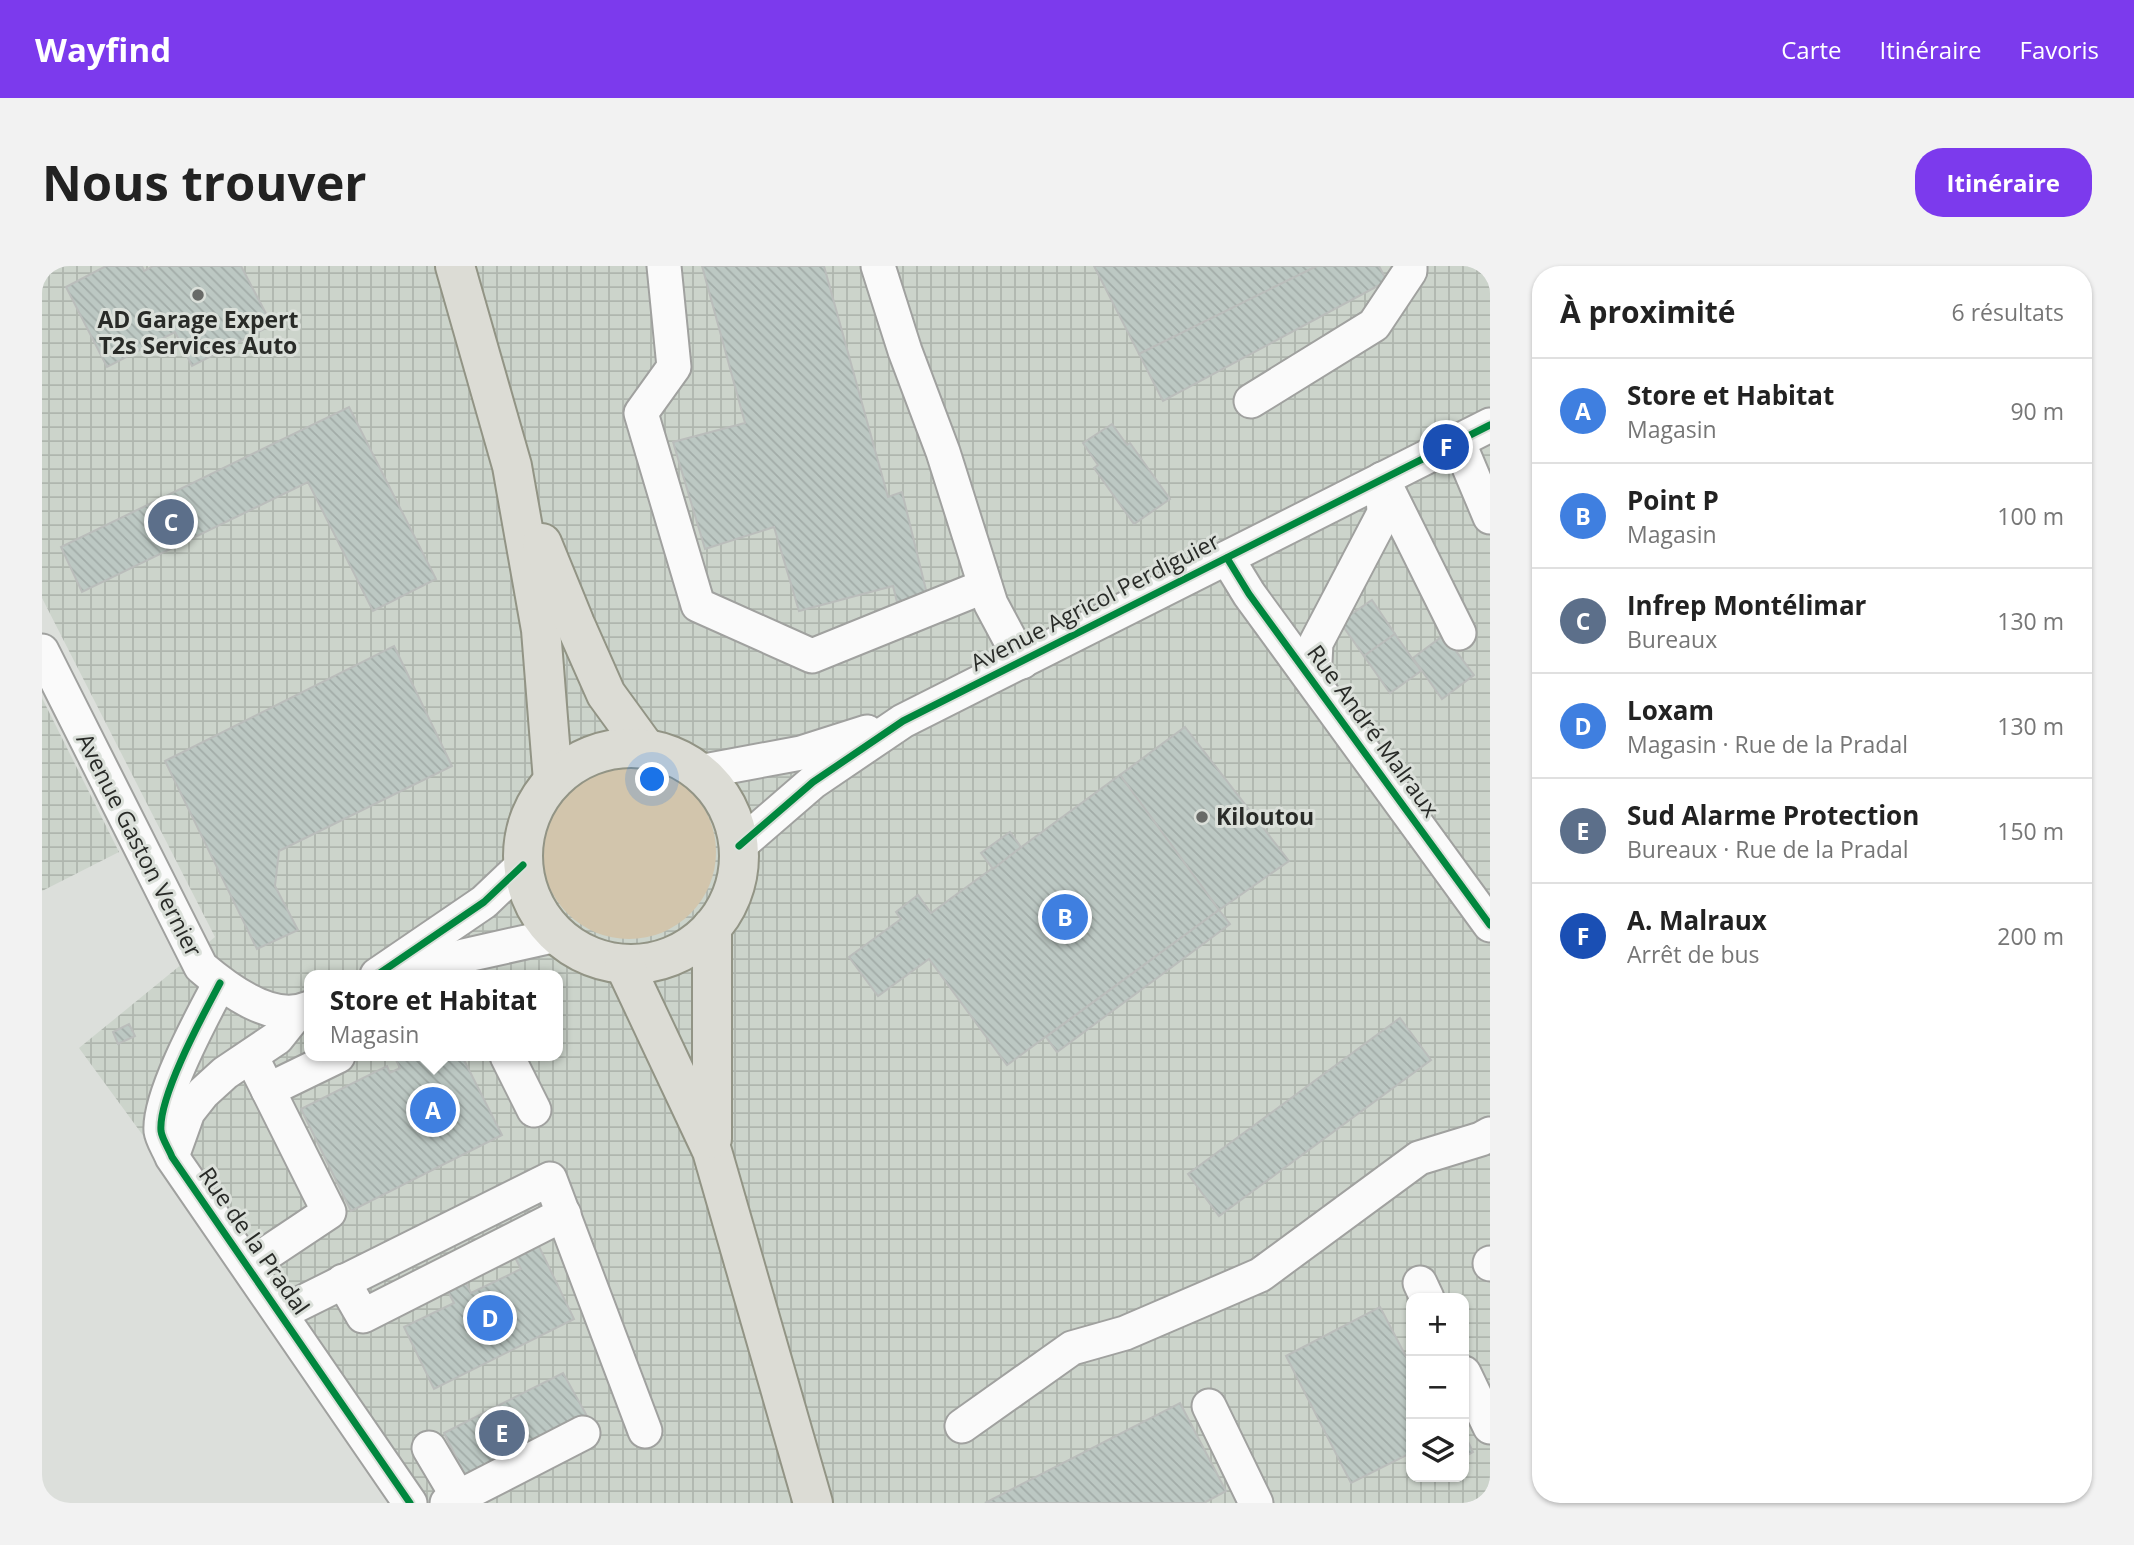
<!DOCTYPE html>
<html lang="fr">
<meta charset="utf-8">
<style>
body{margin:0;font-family:"Open Sans",sans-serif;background:#f2f2f2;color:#222}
.controls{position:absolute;right:21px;bottom:21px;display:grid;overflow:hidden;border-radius:14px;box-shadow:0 2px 5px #0004}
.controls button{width:63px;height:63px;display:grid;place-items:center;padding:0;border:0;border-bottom:2px solid #e0e0e0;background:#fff;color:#222;font:35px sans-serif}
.you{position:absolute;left:611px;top:514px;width:24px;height:24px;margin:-18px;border:5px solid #fff;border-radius:50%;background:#1a73e8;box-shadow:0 0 0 10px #1a73e833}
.badge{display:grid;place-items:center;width:46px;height:46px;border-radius:50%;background:#7c3aed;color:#fff;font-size:23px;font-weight:700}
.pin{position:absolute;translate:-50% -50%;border:4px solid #fff;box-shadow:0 2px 7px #0006}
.popup{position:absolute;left:262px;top:704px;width:259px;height:91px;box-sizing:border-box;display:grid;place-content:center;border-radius:14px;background:#fff;filter:drop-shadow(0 2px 5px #0005);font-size:23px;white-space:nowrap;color:#767676}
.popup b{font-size:26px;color:#222}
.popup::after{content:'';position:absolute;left:50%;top:100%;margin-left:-14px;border:14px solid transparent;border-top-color:#fff}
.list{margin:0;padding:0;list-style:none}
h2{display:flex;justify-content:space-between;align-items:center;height:91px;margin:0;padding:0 28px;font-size:30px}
h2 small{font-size:23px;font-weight:400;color:#767676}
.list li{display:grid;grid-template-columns:46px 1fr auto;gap:21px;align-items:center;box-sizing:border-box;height:105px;padding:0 28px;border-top:2px solid #e0e0e0}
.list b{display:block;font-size:26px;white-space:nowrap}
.list p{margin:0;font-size:23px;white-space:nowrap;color:#767676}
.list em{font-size:23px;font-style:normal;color:#767676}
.icon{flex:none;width:38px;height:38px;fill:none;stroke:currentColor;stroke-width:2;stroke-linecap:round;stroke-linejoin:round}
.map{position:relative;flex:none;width:1448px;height:1237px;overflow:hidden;border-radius:28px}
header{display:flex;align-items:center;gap:42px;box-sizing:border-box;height:98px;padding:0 35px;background:#7c3aed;color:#fff}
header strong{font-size:33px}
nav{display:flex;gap:38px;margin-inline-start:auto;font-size:24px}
.intro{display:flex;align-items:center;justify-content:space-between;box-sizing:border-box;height:168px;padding:0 42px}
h1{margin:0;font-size:49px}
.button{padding:18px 32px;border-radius:28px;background:#7c3aed;color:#fff;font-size:24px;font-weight:700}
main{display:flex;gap:42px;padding:0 42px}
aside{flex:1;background:#fff;border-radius:28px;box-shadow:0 2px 5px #0004}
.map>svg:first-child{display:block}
.industrial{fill:url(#industrial-grid);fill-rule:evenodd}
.green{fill:#d2c5ac}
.building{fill:url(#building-back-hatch);stroke:#babdbb;stroke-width:2}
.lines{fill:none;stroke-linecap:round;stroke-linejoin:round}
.minor-casing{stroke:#a0a19f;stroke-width:37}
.major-casing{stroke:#929485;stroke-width:42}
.minor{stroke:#fafafa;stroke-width:33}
.major{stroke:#dcdcd5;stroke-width:38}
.cycleway-casing{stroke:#dbe0da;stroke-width:11}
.cycleway{stroke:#00873e;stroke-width:7}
.poi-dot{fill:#686a67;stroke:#dbe0da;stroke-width:2.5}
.labels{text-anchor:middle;stroke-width:6;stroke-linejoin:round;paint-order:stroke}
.poi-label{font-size:23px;font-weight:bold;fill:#292b28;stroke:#dbe0da}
.street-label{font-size:23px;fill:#292b28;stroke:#dbe0da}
</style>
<header>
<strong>Wayfind</strong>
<nav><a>Carte</a><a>Itinéraire</a><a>Favoris</a></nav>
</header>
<div class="intro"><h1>Nous trouver</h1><a class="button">Itinéraire</a></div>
<main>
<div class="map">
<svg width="1448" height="1237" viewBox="0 0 1448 1237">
<defs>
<pattern id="industrial-grid" width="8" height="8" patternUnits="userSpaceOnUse" patternTransform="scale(1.75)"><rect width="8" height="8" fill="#ccd4cb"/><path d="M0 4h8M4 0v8" fill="none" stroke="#afb6ae"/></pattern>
<pattern id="building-back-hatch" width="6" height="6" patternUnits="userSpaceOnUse" patternTransform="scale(1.75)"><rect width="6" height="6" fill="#bcc8c3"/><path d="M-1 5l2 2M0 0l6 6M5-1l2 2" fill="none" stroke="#a2aca8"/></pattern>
</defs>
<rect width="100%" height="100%" fill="#dcdfdb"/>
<g class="industrial">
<path d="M0,0H1448V1237H370L37,782L173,671L0,332ZM267,709H515V790H267ZM1369,1032H1422V1211H1369Z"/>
<polygon points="0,432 77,586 0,625"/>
</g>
<circle class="green" cx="587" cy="586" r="87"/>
<g class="building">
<polygon points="64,0 100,0 102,5 111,0 199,0 230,59 150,100 133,66 65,101 24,21"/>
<polygon points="660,0 782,0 846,231 860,226 885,328 855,336 851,320 757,345 732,261 663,283 631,176 703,157"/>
<polygon points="1052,0 1275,0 1097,88"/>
<polygon points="1275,0 1337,0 1345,15 1121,135 1097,88"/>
<polygon points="307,141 394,313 331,345 266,216 40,326 19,281"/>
<polygon points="1070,158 1085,179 1088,177 1128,233 1092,258 1052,202 1056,199 1041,177"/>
<polygon points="1330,334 1353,368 1322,390 1298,356"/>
<polygon points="1353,368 1379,405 1348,427 1322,390"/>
<polygon points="1402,369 1432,409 1400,433 1371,392"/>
<polygon points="352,380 410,500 237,585 233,620 256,664 215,683 123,495"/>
<polygon points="1143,461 1247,595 1177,644 1078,509"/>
<polygon points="1078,509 1177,644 965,799 887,693 836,730 807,691 859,653 854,646 876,629 889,647"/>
<polygon points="968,566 979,581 951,603 939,587"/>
<polygon points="1177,644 1188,658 1015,786 1004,771"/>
<polygon points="1358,752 1389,794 1177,950 1146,908"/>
<polygon points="87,758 93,770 76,778 71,766"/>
<polygon points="363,790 420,790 460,869 309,945 259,843 345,800 348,807 358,802 354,794"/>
<polygon points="491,968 532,1053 392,1123 362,1061 412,1037 402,1018 420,1009 429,1027 479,1003 467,980"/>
<polygon points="1338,1041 1369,1100 1369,1187 1309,1217 1244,1090"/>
<polygon points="521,1107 545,1150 423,1209 402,1167"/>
<polygon points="1138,1137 1184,1225 1162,1237 943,1237"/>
<polygon points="1422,1167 1431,1186 1422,1191"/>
</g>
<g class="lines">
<g class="minor-casing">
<g id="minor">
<polyline points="622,0 632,101 599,147 656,339 770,390 943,320"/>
<polyline points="836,0 863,85 901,186 949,338 980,396"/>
<polyline points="1209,135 1332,59 1368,5 1368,0"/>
<polyline points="1416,175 1448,251"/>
<polyline points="1343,218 1417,367"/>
<polyline points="1185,292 1207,328 1448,659"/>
<path d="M0,385L159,701C186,724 231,758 267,742"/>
<polyline points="1272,416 1274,377 1342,247 1340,213"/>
<polyline points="657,506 759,487 825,466"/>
<polyline points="697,580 771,516 861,455 1448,159"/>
<polyline points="335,709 442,636 481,599"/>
<polyline points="356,709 421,690 515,669"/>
<path d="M178,717C161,749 116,831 119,865C120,873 127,883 130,891L368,1237"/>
<polyline points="465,790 492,844"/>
<polyline points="226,824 296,790"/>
<polyline points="131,888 146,846 161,827 183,807 235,772 255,747"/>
<polyline points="1448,997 1448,998"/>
<polyline points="206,1000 287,946 209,790"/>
<polyline points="301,1015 321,1050 522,948"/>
<polyline points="1378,1017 1385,1032"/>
<polyline points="239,1047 508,913 603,1165"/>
<polyline points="1422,1107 1448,1161"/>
<polyline points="1167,1140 1214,1237"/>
<polyline points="920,1160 1030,1082 1083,1067 1218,1009 1377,892 1439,873 1448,868"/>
<polyline points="387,1182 416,1231"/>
<polyline points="405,1237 541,1167"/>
</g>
</g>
<g class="major-casing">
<g id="major">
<polyline points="413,0 470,200 499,364 511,515"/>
<polyline points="500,277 533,358 564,428 604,483"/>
<circle cx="589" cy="590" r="108"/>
<polyline points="582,698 670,885 771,1237"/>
<polyline points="670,873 670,661"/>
</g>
</g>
<use href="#minor" class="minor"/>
<use href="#major" class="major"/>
<g class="cycleway-casing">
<g id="cycleway">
<polyline points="1185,292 1207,328 1448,659"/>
<polyline points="697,580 771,516 861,455 1448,159"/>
<polyline points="335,709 442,636 481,599"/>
<path d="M178,717C161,749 116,831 119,865C120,873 127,883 130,891L368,1237"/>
</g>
</g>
<use href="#cycleway" class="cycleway"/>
</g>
<g class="poi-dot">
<circle cx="156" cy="29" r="7"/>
<circle cx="1160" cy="551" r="7"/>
</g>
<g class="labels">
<g class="poi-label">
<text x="156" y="62">AD Garage Expert<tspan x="156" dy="26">T2s Services Auto</tspan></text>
<text x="1174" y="559" text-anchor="start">Kiloutou</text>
</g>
<g class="street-label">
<text transform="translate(1053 336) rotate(-27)" y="8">Avenue Agricol Perdiguier</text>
<text transform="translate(1331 465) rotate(54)" y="8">Rue André Malraux</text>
<text transform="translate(97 579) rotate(63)" y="8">Avenue Gaston Vernier</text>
<text transform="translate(212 975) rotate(55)" y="8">Rue de la Pradal</text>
</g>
</g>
</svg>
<div class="controls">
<button>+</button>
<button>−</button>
<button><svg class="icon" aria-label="layers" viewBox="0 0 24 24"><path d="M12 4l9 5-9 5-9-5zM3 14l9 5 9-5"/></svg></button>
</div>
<div class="you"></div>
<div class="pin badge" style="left:391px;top:844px;background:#3f7fe0">A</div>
<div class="popup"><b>Store et Habitat</b>Magasin</div>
<div class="pin badge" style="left:1023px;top:651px;background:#3f7fe0">B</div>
<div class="pin badge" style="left:129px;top:256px;background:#5c6f8a">C</div>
<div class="pin badge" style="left:448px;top:1052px;background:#3f7fe0">D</div>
<div class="pin badge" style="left:460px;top:1167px;background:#5c6f8a">E</div>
<div class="pin badge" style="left:1404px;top:181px;background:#1a4fb4">F</div>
</div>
<aside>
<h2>À proximité<small>6 résultats</small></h2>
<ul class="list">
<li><span class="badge" style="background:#3f7fe0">A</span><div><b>Store et Habitat</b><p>Magasin</p></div><em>90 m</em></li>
<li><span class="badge" style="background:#3f7fe0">B</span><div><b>Point P</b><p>Magasin</p></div><em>100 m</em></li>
<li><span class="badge" style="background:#5c6f8a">C</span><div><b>Infrep Montélimar</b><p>Bureaux</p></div><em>130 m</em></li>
<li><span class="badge" style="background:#3f7fe0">D</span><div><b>Loxam</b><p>Magasin · Rue de la Pradal</p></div><em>130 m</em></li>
<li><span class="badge" style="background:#5c6f8a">E</span><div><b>Sud Alarme Protection</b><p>Bureaux · Rue de la Pradal</p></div><em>150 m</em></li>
<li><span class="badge" style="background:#1a4fb4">F</span><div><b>A. Malraux</b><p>Arrêt de bus</p></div><em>200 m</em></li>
</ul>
</aside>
</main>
